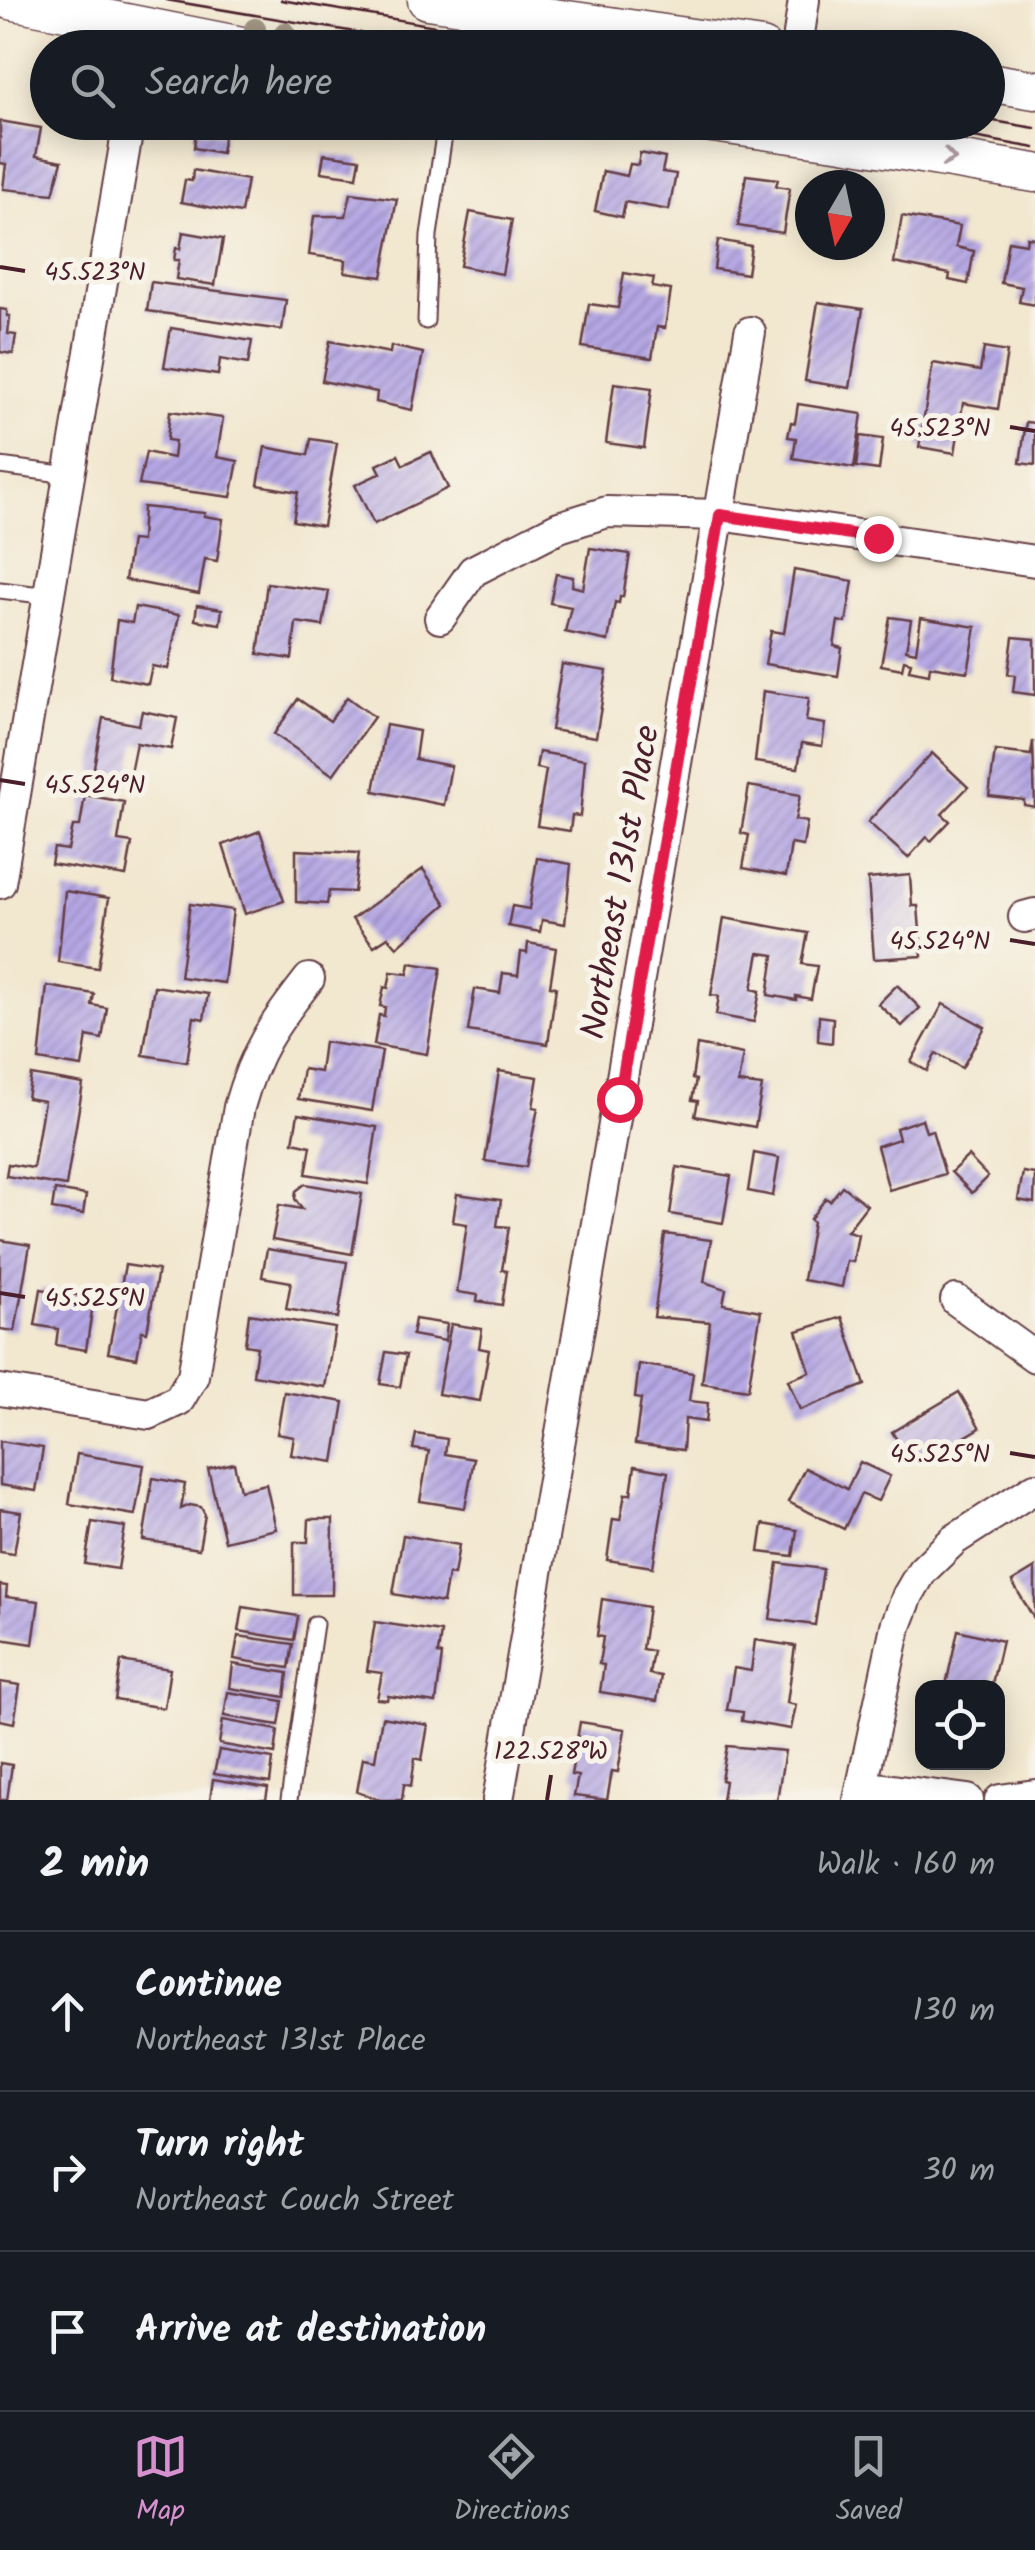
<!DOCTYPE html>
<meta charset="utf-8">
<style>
body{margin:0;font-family:Kalam,sans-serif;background:#242831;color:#f1f3f6}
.controls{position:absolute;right:30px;bottom:30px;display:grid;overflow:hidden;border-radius:20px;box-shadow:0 5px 25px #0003}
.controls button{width:90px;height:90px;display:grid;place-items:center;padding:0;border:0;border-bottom:2px solid #363941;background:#171b24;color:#f1f3f6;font:50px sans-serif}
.compass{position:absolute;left:795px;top:170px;width:90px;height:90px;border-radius:50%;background:#171b24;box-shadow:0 5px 25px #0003;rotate:189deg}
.stop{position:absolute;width:30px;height:30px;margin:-22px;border:8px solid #e11d48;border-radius:50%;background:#fff}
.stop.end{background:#e11d48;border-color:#fff;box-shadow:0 2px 10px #0008}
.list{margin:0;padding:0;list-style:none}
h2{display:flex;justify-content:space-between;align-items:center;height:130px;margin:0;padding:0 40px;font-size:42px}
h2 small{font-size:32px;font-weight:400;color:#9ea1a6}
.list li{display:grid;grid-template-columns:65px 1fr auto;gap:30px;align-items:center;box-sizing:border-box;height:160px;padding:0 40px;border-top:2px solid #363941}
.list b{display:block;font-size:38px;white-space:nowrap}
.list p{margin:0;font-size:32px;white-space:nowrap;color:#9ea1a6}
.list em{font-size:32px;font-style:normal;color:#9ea1a6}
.icon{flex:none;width:55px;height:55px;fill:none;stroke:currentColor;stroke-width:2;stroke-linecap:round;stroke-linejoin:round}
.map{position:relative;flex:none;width:1035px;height:1800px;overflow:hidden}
.search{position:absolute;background:#171b24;box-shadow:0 5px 25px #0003;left:30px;right:30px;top:30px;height:110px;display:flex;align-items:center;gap:25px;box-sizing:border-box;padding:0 35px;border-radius:55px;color:#9ea1a6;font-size:38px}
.sheet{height:610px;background:#171b24}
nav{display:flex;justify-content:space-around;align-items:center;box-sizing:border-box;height:140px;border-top:2px solid #363941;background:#171b24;font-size:28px;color:#9ea1a6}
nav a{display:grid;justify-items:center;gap:5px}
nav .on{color:#d690ce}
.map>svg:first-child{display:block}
.building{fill:url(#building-hatch)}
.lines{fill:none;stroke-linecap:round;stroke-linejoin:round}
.service-casing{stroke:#633d44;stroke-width:19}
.minor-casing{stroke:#633d44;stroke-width:34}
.tertiary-casing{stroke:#633d44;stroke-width:41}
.service{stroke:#fff;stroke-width:15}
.minor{stroke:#fff;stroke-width:30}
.tertiary{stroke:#fff;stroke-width:38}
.tram{stroke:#4a1f2b;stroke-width:2.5}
.tree{fill:#a29684}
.oneway{stroke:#ae9aa0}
.route{stroke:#e11d48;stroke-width:12}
.ticks{fill:none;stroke:#4a1f2b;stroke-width:4}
.labels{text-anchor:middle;stroke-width:10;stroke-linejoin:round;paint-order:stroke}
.street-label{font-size:35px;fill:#4a1f2b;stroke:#f7f3e8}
.ticks-label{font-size:25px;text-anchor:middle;fill:#4a1f2b;stroke:#f7f3e8;stroke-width:10;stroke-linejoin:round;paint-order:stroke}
</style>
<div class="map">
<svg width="1035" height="1800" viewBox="0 0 1035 1800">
<defs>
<pattern id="building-hatch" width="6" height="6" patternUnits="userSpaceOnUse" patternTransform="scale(2.5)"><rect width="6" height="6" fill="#b5a7e4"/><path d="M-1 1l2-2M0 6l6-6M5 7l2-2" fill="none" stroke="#9587b9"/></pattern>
</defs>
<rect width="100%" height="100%" fill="#f7f3e8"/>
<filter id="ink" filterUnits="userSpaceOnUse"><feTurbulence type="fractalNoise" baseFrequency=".01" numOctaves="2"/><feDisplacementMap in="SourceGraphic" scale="20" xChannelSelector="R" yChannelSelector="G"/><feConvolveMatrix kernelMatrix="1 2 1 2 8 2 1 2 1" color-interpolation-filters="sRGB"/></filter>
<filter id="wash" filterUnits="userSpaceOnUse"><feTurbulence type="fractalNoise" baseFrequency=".0048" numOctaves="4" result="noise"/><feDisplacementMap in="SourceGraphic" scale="40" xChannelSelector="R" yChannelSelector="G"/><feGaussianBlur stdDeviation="2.25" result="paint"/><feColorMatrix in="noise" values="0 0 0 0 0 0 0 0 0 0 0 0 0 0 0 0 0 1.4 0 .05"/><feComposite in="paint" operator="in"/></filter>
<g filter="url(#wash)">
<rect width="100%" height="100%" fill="#f2e7cf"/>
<g id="blocks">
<g class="building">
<polygon points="0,121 41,128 36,156 62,161 53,194 3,189 6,164 0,163"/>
<polygon points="196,130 224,134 221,153 194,148"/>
<polygon points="640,153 665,158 662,172 676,174 669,210 625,202 622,217 595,211 603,171 627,176 630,164 638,165"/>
<polygon points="324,154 360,159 357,177 321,172"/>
<polygon points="193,170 247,180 241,213 181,202 185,180 192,181"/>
<polygon points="746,175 778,179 776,186 790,188 783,233 738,226"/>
<polygon points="351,193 397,199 382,277 345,272 346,260 309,255 314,216 346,216"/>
<polygon points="470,212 512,220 502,274 460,266"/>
<polygon points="902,216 960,226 956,247 974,251 968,284 949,280 950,274 894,263"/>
<polygon points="183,232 223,239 215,285 176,279 179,260 174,260 176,248 180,249"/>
<polygon points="1027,237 1035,238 1035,305 1019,302 1022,287 1001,283 1008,241 1026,244"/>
<polygon points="718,240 751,246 747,274 714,269"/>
<polygon points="624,273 654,278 652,287 671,290 665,328 657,327 652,358 582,347 589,304 618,308"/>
<polygon points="151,282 286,300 282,330 147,311"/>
<polygon points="818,302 863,309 850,388 805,381"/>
<polygon points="0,309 7,310 7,316 10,316 8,334 16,335 13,354 0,352"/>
<polygon points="171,328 252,341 248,364 220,359 218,375 164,367"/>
<polygon points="330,341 390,353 391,346 423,353 412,410 376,402 377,392 322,381"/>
<polygon points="984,348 1007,352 998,409 963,403 955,453 919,447 933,363 980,371"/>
<polygon points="614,383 652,388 644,448 606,443"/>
<polygon points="798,404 862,414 854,468 793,458 796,438 788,437 791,422 795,423"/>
<polygon points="170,411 223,418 217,457 238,461 231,497 139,485 146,452 173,458 175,441 167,440"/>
<polygon points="1026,422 1035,423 1035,465 1020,463"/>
<polygon points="860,436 883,439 879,470 856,467"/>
<polygon points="311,439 337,443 323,526 293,521 298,492 258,485 265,447 308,455"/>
<polygon points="431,452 448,488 374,524 355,485 381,473 377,465 398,455 403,465"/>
<polygon points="143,507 205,513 204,516 223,519 217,561 205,559 199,594 125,580 131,540 141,541"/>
<polygon points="590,548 630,554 623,597 620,597 619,603 615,602 608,641 565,632 571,607 550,603 556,574 573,577 572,586 583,589"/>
<polygon points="794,570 853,581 846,623 838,621 834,646 842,648 838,676 765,664 771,631 784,633"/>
<polygon points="267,583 329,591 323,626 296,622 292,659 258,654"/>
<polygon points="197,605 222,609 220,624 195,620"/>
<polygon points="135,607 179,615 168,669 152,666 148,684 110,677 117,620 132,623"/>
<polygon points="890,617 911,620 906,650 916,652 921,618 976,627 968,672 930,666 929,674 909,670 911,662 904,660 902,669 881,665"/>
<polygon points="1013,637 1035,639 1035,695 1013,692 1015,675 1008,674"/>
<polygon points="562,664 607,671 596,737 551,730"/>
<polygon points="763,691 809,698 806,721 825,724 822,746 802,743 798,768 755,762"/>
<polygon points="347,697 374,717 333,775 274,734 298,699 330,721"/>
<polygon points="142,711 177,718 171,749 136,743 129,778 93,772 103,718 139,725"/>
<polygon points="386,725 419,731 415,759 451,766 444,805 374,791"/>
<polygon points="1033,741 1035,807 1024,805 1024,800 989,796 995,751 1031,755"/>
<polygon points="539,752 585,760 580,816 572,815 570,831 537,826 546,770 536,768"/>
<polygon points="932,753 968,787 942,814 950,821 931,841 927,837 908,858 868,822"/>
<polygon points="749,786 800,795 795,820 807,822 803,846 791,844 786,876 743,868 749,835 741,833"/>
<polygon points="85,795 124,802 118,841 132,843 126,876 51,864 54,848 68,850 73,826 80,826"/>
<polygon points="260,831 284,901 245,914 223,845"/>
<polygon points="296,850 359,853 354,892 329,891 327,904 296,902"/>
<polygon points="537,858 571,864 565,924 542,920 540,932 508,926 512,906 529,909"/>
<polygon points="423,869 446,904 397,947 388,937 374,946 352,919"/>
<polygon points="910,875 912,906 918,906 922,956 874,959 868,879"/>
<polygon points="65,891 109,898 98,968 58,962"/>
<polygon points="190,904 233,910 224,983 180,977"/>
<polygon points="724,918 808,933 802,964 817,966 811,999 796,996 796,1000 768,995 774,955 759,953 752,989 760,991 754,1022 716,1015 719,996 711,995"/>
<polygon points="528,943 556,948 550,986 556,987 548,1044 468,1031 475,989 500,993 503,973 518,975 521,952 527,953"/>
<polygon points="410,963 441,968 427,1054 374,1045 379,1015 384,1016 385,1007 380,1006 384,987 388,988 391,972 408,974"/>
<polygon points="897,985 920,1008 902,1026 878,1004"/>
<polygon points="47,986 94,994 92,1005 107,1008 102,1039 87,1036 82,1067 39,1060"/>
<polygon points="154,986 208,994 204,1019 194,1017 187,1062 143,1055"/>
<polygon points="943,1004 985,1027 962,1068 936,1053 927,1071 911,1062"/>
<polygon points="819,1016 833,1018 832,1043 818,1041"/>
<polygon points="324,1042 382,1051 372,1111 298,1099 303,1069 320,1072"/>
<polygon points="697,1045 743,1054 738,1083 762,1086 755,1127 695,1116 698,1101 692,1100 696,1080 692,1079"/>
<polygon points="499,1071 538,1077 533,1107 538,1108 526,1167 485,1161"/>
<polygon points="31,1075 83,1084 66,1186 6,1176 8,1164 33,1168 44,1101 27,1098"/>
<polygon points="298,1114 377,1127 368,1184 306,1174 311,1146 293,1142"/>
<polygon points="922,1119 926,1132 932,1130 945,1174 889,1190 877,1146 899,1139 896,1128"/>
<polygon points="754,1153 779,1158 773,1196 748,1191"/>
<polygon points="968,1156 988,1177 972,1193 951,1172"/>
<polygon points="677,1167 731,1176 723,1223 670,1214"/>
<polygon points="1023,1172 1035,1174 1034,1203 1018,1200"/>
<polygon points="305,1184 362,1194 352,1254 272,1240 279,1205 302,1209 295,1199 296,1191"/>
<polygon points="842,1186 867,1205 847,1231 858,1234 853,1262 847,1261 842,1287 803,1280 813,1222 810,1219 826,1198 830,1201"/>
<polygon points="55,1190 86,1195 83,1214 52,1209"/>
<polygon points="457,1194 501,1200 497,1226 509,1227 502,1270 507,1271 502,1305 477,1301 478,1295 457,1292 467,1224 453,1222"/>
<polygon points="665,1234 711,1240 704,1282 726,1289 723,1304 761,1311 748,1390 702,1383 710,1322 654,1317"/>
<polygon points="0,1240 30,1245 15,1331 0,1329"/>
<polygon points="267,1249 347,1262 338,1318 286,1309 291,1282 262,1277"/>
<polygon points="125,1265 158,1270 147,1332 142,1331 137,1358 108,1353"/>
<polygon points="41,1289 94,1298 86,1350 56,1345 58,1329 35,1325"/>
<polygon points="249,1314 335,1328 325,1387 253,1375 257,1347 245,1345"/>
<polygon points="842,1317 865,1385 800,1410 788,1380 810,1372 797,1331"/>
<polygon points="415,1319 447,1324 445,1341 412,1335"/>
<polygon points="451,1324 482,1329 479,1348 489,1350 480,1401 438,1394"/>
<polygon points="386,1352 406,1355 400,1387 380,1384"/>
<polygon points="639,1364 693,1373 689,1401 708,1403 706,1422 685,1419 683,1450 635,1444 641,1399 635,1398"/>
<polygon points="284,1392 344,1402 334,1462 291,1455 294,1437 277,1434"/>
<polygon points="959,1392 980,1428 928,1459 925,1455 911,1463 892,1432"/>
<polygon points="416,1434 447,1439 445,1454 474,1459 465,1508 420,1501 429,1451 413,1449"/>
<polygon points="0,1441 43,1448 36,1491 0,1485"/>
<polygon points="77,1454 144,1465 135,1515 69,1504"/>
<polygon points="860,1462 890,1476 878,1501 861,1494 844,1529 788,1502 805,1468 847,1489"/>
<polygon points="234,1463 240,1490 266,1484 276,1529 225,1541 208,1469"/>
<polygon points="635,1466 668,1472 653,1567 607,1560 613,1519 620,1520 625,1494 631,1494"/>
<polygon points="153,1478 185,1484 181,1509 190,1505 201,1507 205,1515 199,1549 143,1540"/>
<polygon points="0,1509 21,1512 14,1554 0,1552"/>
<polygon points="309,1519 333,1519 332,1595 294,1595 294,1542 308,1542"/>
<polygon points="92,1522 125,1527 118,1569 85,1564"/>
<polygon points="763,1524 797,1530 793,1556 759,1552"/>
<polygon points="403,1535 459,1545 454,1575 448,1574 443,1603 393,1594"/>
<polygon points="778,1563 823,1569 815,1625 770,1619"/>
<polygon points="1035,1568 1035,1620 1012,1582"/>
<polygon points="0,1585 7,1586 6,1597 39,1601 33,1644 0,1639"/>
<polygon points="602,1599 648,1607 642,1649 653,1651 649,1674 661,1676 657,1701 600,1692 604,1665 599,1664 603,1637 597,1636"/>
<polygon points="243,1607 298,1616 294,1640 239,1631"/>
<polygon points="375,1622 441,1632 438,1654 442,1655 436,1703 388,1696 387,1700 377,1699 382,1673 367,1671"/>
<polygon points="958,1630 1002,1641 991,1688 946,1685"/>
<polygon points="238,1636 293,1644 289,1668 234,1659"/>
<polygon points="755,1640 795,1646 787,1703 796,1705 791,1729 742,1721 743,1712 727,1710 734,1668 751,1671"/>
<polygon points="121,1661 170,1669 164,1708 115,1700"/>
<polygon points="233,1664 288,1673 285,1697 230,1688"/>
<polygon points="0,1682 20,1685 14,1723 0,1720"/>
<polygon points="228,1692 283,1701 279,1725 224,1716"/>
<polygon points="382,1717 428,1725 422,1760 415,1758 411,1786 404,1784 402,1800 380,1800 357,1792 363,1758 375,1760"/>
<polygon points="223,1720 278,1730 275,1754 219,1744"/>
<polygon points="580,1722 625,1729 618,1772 612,1771 607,1800 574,1796 578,1776 571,1775"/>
<polygon points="727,1746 785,1751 777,1800 722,1800 725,1781 721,1780"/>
<polygon points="219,1750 273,1759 270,1783 214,1774"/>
<polygon points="0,1763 12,1765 7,1800 0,1800"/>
<polygon points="213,1779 268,1788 266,1800 210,1800"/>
</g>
</g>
</g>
<g filter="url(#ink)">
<use href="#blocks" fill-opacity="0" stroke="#633d44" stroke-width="2.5"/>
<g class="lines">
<g class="service-casing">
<g id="service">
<polyline points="426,321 429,235 446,122"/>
<polyline points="0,466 69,475"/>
<polyline points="0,590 49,596"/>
<polyline points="289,1800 315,1624"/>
</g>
</g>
<g class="minor-casing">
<g id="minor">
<polyline points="797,48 804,0"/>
<polyline points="440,618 473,571 559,527 607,512 720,515 1035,561"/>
<polyline points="0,883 129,122"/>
<polyline points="1024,917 1035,914"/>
<polyline points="956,1300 1035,1357"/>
<path d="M0,1390L149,1414L179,1400L193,1376L239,1107C255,1050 273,1025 309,979"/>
<polyline points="862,1786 968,1800"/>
<polyline points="498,1800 750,332"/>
<polyline points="859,1800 896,1626 908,1595 922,1571 954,1540 1035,1488"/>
<polyline points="1000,1800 1035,1795"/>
</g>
</g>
<g class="tertiary-casing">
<g id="tertiary">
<polyline points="10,0 252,48"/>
<polyline points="427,0 762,48"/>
<polyline points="988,82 1035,90"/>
<polyline points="705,122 843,141 1035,173"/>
</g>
</g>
<use href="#service" class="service"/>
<use href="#minor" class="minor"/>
<use href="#tertiary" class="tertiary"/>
<g class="tram">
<polyline points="166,0 449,48"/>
<polyline points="281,0 565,48"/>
<polyline points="988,120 1035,128"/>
<polyline points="891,122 1035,148"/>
</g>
</g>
<g class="tree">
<circle cx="255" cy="29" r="11"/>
<circle cx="285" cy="33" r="11"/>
</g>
<defs><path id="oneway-chevron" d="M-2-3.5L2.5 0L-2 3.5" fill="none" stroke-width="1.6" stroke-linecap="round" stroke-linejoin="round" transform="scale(2.5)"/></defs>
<use class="oneway" href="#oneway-chevron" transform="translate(949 158) rotate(9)"/>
</g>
<g class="lines" filter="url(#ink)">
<polyline class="route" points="619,1099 720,515 878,538"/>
</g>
<path class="ticks" d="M0,267L25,271M1010,427L1035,431M0,780L25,784M1010,940L1035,944M0,1293L25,1297M1010,1453L1035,1457M547,1800L551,1775"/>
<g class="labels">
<g class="street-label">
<text transform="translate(619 882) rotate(-80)" y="12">Northeast 131st Place</text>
</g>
</g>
<g class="ticks-label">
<text x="95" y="280">45.523°N</text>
<text x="940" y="436">45.523°N</text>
<text x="95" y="793">45.524°N</text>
<text x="940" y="949">45.524°N</text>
<text x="95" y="1306">45.525°N</text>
<text x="940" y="1462">45.525°N</text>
<text x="551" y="1759">122.528°W</text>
</g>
</svg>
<div class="controls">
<button><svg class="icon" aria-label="locate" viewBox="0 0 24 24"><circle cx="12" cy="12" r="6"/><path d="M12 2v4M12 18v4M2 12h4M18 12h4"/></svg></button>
</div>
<svg class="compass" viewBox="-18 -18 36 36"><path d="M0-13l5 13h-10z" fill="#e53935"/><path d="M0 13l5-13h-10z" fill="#9ea1a6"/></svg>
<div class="stop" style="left:619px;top:1099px"></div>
<div class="stop end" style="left:878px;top:538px"></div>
<div class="search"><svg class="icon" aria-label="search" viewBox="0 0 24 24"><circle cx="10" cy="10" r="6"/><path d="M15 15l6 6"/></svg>Search here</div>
</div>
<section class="sheet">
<h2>2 min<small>Walk · 160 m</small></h2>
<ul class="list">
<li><svg class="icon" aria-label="ahead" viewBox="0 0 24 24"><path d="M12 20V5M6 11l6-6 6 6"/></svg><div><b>Continue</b><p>Northeast 131st Place</p></div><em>130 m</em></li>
<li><svg class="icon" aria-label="right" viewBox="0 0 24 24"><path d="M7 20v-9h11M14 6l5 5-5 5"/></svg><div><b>Turn right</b><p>Northeast Couch Street</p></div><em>30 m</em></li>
<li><svg class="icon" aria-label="arrive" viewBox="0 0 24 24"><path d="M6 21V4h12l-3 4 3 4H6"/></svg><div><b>Arrive at destination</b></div></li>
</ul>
</section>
<nav>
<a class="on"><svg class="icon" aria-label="map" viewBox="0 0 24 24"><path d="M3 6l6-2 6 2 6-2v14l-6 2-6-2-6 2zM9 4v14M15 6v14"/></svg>Map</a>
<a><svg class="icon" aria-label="directions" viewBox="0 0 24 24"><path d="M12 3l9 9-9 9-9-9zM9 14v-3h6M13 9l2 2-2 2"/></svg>Directions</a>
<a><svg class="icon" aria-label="saved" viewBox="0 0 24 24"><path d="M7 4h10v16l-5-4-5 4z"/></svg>Saved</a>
</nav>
